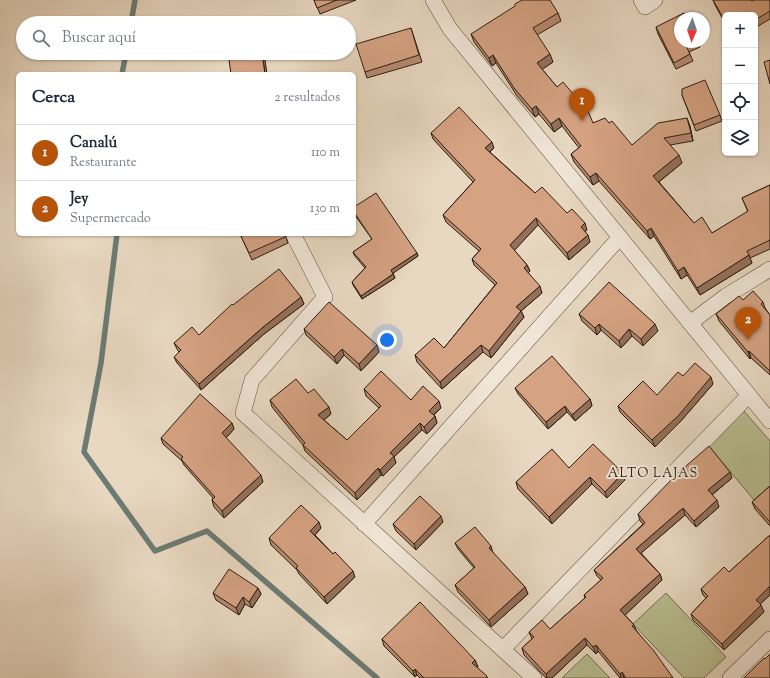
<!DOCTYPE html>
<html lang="es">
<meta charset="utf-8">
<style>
body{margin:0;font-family:"Sorts Mill Goudy",serif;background:#f6f6f7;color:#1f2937}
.controls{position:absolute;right:12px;top:12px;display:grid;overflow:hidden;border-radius:6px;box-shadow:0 1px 3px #0004}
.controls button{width:36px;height:36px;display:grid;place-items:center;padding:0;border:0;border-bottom:1px solid #e0e1e3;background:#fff;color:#1f2937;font:20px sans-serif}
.compass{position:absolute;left:674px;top:12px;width:36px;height:36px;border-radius:50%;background:#fff;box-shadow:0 1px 3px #0004;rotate:182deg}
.you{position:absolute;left:387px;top:340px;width:14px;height:14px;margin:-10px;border:3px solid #fff;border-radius:50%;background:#1a73e8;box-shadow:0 0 0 6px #1a73e833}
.badge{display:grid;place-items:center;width:26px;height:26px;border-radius:50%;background:#b45309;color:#fff;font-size:13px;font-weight:700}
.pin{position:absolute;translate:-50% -33px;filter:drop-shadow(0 1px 2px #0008)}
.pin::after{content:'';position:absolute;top:21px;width:14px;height:12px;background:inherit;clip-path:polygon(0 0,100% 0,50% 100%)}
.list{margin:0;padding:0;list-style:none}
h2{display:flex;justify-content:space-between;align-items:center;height:52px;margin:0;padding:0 16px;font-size:17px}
h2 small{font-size:13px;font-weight:400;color:#747a83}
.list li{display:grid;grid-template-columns:26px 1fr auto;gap:12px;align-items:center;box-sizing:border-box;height:56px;padding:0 16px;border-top:1px solid #e0e1e3}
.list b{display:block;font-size:15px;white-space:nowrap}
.list p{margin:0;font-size:13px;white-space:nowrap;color:#747a83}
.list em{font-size:13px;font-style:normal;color:#747a83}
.icon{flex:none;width:22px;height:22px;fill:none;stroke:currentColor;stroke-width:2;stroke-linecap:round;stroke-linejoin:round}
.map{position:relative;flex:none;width:770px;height:678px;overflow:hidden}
.search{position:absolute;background:#fff;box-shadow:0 1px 3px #0004;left:16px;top:16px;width:340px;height:44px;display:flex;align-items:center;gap:10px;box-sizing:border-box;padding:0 14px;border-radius:22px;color:#747a83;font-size:15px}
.panel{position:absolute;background:#fff;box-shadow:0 1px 3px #0004;left:16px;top:72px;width:340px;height:164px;border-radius:6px}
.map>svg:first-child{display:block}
.green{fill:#b8be91;stroke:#726e52}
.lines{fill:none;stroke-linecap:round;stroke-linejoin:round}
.stream{stroke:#6c7b74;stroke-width:5.5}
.minor-casing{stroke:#5a4c3e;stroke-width:16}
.minor{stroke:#f0e6d7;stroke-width:15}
.wall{fill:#b78b70;stroke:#2b1d12}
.shaded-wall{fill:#95715b;stroke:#2b1d12}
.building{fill:#d5a282;stroke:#2b1d12}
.labels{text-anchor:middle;stroke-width:4;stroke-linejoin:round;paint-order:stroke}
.neighbourhood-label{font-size:13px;letter-spacing:1px;fill:#2b1d12;stroke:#f0e6d7}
</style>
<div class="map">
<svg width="770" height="678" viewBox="0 0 770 678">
<rect width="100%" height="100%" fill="#e8d8c1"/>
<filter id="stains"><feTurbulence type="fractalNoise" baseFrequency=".005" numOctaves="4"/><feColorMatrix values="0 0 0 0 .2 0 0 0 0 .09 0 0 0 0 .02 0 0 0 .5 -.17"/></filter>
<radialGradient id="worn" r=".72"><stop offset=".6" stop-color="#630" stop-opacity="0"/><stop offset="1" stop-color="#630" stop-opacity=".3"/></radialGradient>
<g class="green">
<polygon points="744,411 770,441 770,486 754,500 706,443"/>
<polygon points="666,593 726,657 704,678 684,678 633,624"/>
<polygon points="587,654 610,678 562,678"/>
</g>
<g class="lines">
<g class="stream">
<polyline points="131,23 135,0"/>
<polyline points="122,74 126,53"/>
<polyline points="117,234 101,363 84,452 155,551 207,531 377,678"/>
</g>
<g class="minor-casing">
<g id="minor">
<polyline points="433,0 450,29 770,421"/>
<polyline points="641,0 645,7 655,0"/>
<polyline points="293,234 325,297 252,380 243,413 534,678"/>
<polyline points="690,323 726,296 770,269"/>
<polyline points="364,524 620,237"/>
<polyline points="503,649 749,395"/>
<polyline points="730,678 770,639"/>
</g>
</g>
<use href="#minor" class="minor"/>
</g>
<g class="wall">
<polygon points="314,0 356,0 320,14"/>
<polygon points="713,0 752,1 770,0 770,19 755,28 755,15 725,15 725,23 715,5"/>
<polygon points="558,13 561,21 537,35 553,62 542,69 557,87 593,123 609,123 632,145 690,126 693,141 670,145 682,163 659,182 694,223 712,233 748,212 742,198 770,185 770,249 750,258 752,263 700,295 687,275 681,279 654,236 650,239 599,181 593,185 574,162 571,154 579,148 562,126 554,132 539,114 535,117 517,96 496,63 492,66 474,42 471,34"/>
<polygon points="656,27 680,42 698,42 700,47 689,52 693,61 676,69 658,34"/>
<polygon points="411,28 422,62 367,78 365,72"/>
<polygon points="682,95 720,115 722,121 696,131"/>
<polygon points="431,133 494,148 490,152 535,193 567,213 587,230 585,232 590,242 569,260 538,225 514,250 527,265 530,271 528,273 542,293 521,311 524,317 491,358 483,352 442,389 417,362 415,355 444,348 495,285 474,265 472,259 479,251 446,222 443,215 473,182 433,139"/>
<polygon points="354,207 417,253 418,256 393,273 395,278 362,299 353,285 352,282 365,268 354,255 353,252 372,239 354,214"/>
<polygon points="240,234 285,234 288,243 252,260"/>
<polygon points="301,297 304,304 264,334 201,390 177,363 174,357 179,352 177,349 174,343 199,335 233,305"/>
<polygon points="763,302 765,308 770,315 770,375 751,358 750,359 719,321 716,314"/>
<polygon points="579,314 658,331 643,346 632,336 621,348 601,330 597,335 582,321"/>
<polygon points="304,329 379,352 361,371 344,355 337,364 306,335"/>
<polygon points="683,376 713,384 680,422 655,447 620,412 618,406 657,395"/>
<polygon points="515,388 590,399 592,406 575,421 567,412 548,429 518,394"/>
<polygon points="364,389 411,400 441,408 434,415 435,416 437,423 427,434 422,430 394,457 396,463 383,476 381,475 357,500 305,451 303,445 272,407 270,400 308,393 331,414 324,420 347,440 379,408 366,396"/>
<polygon points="232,423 234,429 226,438 263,482 224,518 214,507 212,500 213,498 184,465 182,461 163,444 161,438"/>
<polygon points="569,468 625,480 607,498 592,484 552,524 518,489 516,482"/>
<polygon points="732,478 712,495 719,507 696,527 685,515 641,553 660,574 662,580 625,615 634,625 636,630 673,678 620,678 598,651 596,654 587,645 552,678 546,678 524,655 522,648 532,639 529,632 550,629 585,598 584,595 601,580 597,576 594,570 643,524 640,521 638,514"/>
<polygon points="770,486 770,526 755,509 752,502"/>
<polygon points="443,522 416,550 396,531 393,524"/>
<polygon points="321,528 315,535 355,577 327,604 299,574 297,570 271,545 269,538"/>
<polygon points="770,535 770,595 760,604 764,612 724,650 693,620 691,614 706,598 703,595 701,589 729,572"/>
<polygon points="455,543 493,553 525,587 528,594 491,627 458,592 455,585 474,568 458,549"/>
<polygon points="258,588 261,594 252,608 245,604 239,615 216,600 213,593"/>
<polygon points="382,639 475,660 478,667 477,668 488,678 420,678 417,675 415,677 384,646"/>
</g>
<g class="shaded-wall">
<polygon points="262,53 264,53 267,74 265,74"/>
<polygon points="550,54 553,62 540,71 537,63"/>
<polygon points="493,55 496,63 492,66 489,58"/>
<polygon points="536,106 539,114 535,117 532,109"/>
<polygon points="559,118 562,126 554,132 551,124"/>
<polygon points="687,118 690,126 693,141 691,133"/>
<polygon points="492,142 494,148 487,154 485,148"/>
<polygon points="679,155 682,163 656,184 653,176"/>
<polygon points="596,173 599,181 593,185 590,177"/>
<polygon points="536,218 538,225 513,252 510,245"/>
<polygon points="585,223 587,230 583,233 581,227"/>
<polygon points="651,228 654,236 650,239 647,231"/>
<polygon points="588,235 590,242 569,260 567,253"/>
<polygon points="417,253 418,256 392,274 391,270"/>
<polygon points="749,255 752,263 700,295 697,288"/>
<polygon points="527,265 530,271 526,275 524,268"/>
<polygon points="684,267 687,275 681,279 678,271"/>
<polygon points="393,274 395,278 362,299 361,296"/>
<polygon points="540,286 542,293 521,311 524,317 491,358 489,351 516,307"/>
<polygon points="301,297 304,304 264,334 201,390 199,384 262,328"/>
<polygon points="599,324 601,330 597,335 595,328"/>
<polygon points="655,324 658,331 643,346 641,339"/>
<polygon points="629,329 632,336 621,348 619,341"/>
<polygon points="377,345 379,352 361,371 359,364"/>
<polygon points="481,345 483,352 442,389 440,382"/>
<polygon points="342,349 344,355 337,364 334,357"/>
<polygon points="749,351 751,358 750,359 748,352"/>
<polygon points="711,377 713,384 680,422 655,447 652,440"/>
<polygon points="590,399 592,406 575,421 572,415"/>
<polygon points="439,401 441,408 431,417 429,411"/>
<polygon points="565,406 567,412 548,429 546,422"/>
<polygon points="329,407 331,414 321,422 318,415"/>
<polygon points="435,416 437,423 427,434 424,427"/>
<polygon points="232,423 234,429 224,440 222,433"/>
<polygon points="420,423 422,430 394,457 396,463 383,476 380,470 390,453"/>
<polygon points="378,468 381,475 357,500 355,493"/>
<polygon points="730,472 732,478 710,496 708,490"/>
<polygon points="623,473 625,480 607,498 605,492"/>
<polygon points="261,475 263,482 224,518 222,511"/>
<polygon points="590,477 592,484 552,524 549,517"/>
<polygon points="717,500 719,507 696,527 694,521"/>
<polygon points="683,508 685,515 639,555 636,549"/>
<polygon points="441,516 443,522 416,550 414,544"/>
<polygon points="319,522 321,528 313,537 310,531"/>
<polygon points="491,546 493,553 489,548"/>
<polygon points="353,571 355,577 327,604 324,597"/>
<polygon points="660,574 662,580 623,617 620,610"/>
<polygon points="770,586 770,595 758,606 756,600"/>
<polygon points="525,587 528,594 491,627 489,620"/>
<polygon points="258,588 261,594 252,608 249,602"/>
<polygon points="243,597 245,604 239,615 236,608"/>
<polygon points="761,605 764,612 724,650 722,644"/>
<polygon points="585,638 587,645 552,678 547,678 546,674"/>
<polygon points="596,645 598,651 596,654 593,647"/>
<polygon points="475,660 478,667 474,670 472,663"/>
<polygon points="415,669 417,675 415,677 413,671"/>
<polygon points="622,672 624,678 621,678 620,674"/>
</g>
<g class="building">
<polygon points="314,0 337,0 317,8"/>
<polygon points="522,0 550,0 558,13 533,28 550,54 537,63 557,87 563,82 580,102 583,99 593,123 605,118 609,123 612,121 632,145 658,123 687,118 691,133 664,138 679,155 653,176 694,223 702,217 712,233 748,211 742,198 770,185 770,240 747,251 749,255 697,288 684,267 678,271 651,228 647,231 596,173 590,177 571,154 581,146 559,118 551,124 536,106 532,109 514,88 493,55 489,58 471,34 515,6 515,4"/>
<polygon points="713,0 751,0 752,1 754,0 770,0 770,11 755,20 755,15 725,15 725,21"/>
<polygon points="684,13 686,18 680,18 680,42 694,42 686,46 690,54 674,63 656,27"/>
<polygon points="411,28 419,55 365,72 356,44"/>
<polygon points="228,53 262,53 265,74 231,74"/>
<polygon points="770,60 770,84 764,62"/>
<polygon points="705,80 720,115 694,125 682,95 682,89"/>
<polygon points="459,107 492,142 485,148 535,193 542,187 567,213 572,209 585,223 581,227 588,235 567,253 536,218 510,245 527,265 524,268 540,286 516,307 521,311 489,351 481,345 440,382 415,355 434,338 444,348 497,283 472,259 481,249 443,215 475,180 431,133"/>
<polygon points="376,193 417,253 391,270 393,274 361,296 352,282 366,267 353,252 372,239 354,212 354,207"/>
<polygon points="240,234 284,234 285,237 249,253"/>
<polygon points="279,269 301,297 262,328 199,384 174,357 181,350 174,343 192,327 199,335 232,304 233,305"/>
<polygon points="609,282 655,324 641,339 629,329 619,341 599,324 595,328 579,314"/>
<polygon points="753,291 763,302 761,304 770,315 770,371 749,351 748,352 716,314 739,296 743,300"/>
<polygon points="329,302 377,345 359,364 342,349 334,357 304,329"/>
<polygon points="552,356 590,399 572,415 565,406 546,422 515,388"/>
<polygon points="695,363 711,377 678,416 652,440 618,406 643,381 657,395 678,372 683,376"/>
<polygon points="381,371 411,400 423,386 439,401 429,411 435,416 424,427 420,423 390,453 394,456 380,470 378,468 355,493 303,445 305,443 270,400 296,379 308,393 314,389 329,407 318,415 347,440 381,406 364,389"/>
<polygon points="200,394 232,423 222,433 261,475 222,511 212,500 215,497 181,459 183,457 161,438"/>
<polygon points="593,444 623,473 605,492 590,477 549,517 516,482 552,449 569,468"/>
<polygon points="709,446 730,472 708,490 717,500 694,521 683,508 636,549 660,574 620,610 634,625 632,626 654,651 673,678 626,678 622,672 620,674 596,645 593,647 585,638 546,674 522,648 534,637 529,632 542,620 550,629 586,597 584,595 603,578 594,570 645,523 638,514 678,473"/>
<polygon points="770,486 770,522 752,502"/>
<polygon points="420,496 441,516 414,544 393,524"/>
<polygon points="301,505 319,522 310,531 333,554 335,552 353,571 324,597 296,568 298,566 269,538"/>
<polygon points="475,527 491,546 489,548 525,587 489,620 455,585 475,567 455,543"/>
<polygon points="770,535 770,586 756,600 761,605 722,644 691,614 708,596 701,589 724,567 729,572"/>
<polygon points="229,569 258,588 249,602 243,597 236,608 213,593"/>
<polygon points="420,602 475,660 472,663 487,676 486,678 424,678 415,669 413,671 382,639"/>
<polygon points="770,654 770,678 744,678 764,658 765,659"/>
</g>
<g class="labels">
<g class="neighbourhood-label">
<text x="653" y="477">ALTO LAJAS</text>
</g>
</g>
<rect width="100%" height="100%" filter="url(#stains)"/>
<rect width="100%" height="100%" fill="url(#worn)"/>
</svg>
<div class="controls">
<button>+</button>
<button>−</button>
<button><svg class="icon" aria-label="locate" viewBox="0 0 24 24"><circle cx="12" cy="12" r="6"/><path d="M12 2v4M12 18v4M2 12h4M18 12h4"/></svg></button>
<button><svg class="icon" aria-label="layers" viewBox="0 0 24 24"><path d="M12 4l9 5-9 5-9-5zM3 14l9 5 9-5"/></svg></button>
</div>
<svg class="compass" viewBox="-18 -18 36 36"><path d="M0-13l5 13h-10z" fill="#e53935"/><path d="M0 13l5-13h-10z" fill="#747a83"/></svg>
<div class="you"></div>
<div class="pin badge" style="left:582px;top:121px">1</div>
<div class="pin badge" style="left:748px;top:340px">2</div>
<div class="search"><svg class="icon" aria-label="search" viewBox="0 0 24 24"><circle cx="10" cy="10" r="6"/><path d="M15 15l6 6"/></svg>Buscar aquí</div>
<section class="panel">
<h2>Cerca<small>2 resultados</small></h2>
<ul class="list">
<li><span class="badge">1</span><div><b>Canalú</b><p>Restaurante</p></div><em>110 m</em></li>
<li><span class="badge">2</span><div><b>Jey</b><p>Supermercado</p></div><em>130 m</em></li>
</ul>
</section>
</div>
